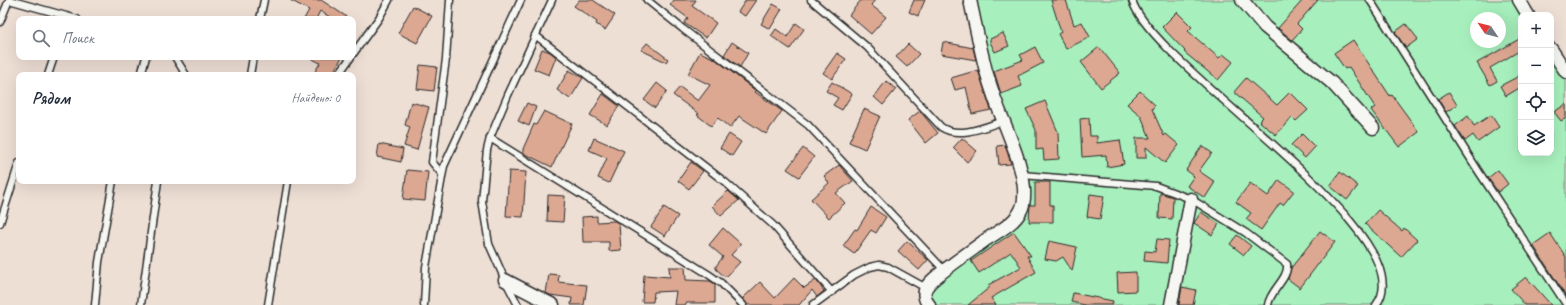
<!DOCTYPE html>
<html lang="ru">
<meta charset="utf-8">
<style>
body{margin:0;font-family:Caveat,sans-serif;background:#f2f2f3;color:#1f2937}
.controls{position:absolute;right:12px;top:12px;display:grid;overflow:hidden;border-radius:8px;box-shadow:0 4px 16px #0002}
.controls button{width:36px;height:36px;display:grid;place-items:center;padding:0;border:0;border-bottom:1px solid #e0e1e3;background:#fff;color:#1f2937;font:20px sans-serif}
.compass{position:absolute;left:1470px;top:12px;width:36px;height:36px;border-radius:50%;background:#fff;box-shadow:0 4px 16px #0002;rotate:305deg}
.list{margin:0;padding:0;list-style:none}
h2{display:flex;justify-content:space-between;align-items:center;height:52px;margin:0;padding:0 16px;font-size:17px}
h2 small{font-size:13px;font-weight:400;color:#747a83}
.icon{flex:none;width:22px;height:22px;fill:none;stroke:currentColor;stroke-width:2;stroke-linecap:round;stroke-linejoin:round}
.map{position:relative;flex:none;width:1566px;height:305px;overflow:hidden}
.search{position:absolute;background:#fff;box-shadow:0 4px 16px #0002;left:16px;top:16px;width:340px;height:44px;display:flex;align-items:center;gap:10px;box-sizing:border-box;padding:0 14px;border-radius:8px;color:#747a83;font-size:15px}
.panel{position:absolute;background:#fff;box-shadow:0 4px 16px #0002;left:16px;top:72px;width:340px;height:112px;border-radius:8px}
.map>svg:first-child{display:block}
.green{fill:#a7f0bd;stroke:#698e74;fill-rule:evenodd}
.building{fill:#dda892;stroke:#2b2b2b}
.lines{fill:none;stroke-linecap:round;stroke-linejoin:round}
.lane-casing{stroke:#2b2b2b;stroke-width:9}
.street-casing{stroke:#2b2b2b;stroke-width:15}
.lane{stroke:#f6f6f2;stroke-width:6}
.street{stroke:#f6f6f2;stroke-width:12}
</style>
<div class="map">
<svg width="1566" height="305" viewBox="0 0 1566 305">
<rect width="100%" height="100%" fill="#eedfd5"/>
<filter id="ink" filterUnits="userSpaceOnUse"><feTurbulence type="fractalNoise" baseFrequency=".025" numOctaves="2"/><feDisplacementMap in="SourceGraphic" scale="8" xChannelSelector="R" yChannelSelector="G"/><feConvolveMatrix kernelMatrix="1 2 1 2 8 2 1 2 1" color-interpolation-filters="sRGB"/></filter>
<g filter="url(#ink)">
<path class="green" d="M971,0H1524L1533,15H1521V153H1551V46L1566,70V305H930L928,289L1009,223L1023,193ZM1476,18H1500V42H1476Z"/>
<g class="building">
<polygon points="290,0 321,0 350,19 333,19 320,11 316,19 304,19 309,10"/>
<polygon points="579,0 593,0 615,15 605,30 596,24 597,22 574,6"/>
<polygon points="674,0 696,0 692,6 716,23 706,38 684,23 688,18 670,5"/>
<polygon points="746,0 756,0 745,16 738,12"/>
<polygon points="861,0 875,0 871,5 886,17 871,34 849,15"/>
<polygon points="914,0 925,0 918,16 909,12"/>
<polygon points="1051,0 1066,0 1074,25 1082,22 1090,37 1066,49 1058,34 1061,32"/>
<polygon points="1303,0 1318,0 1297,24 1302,29 1292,40 1278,28"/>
<polygon points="773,4 782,9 770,29 761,24"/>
<polygon points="413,6 432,16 417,43 398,33"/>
<polygon points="1177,12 1192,27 1188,31 1219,58 1223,54 1233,62 1218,80 1184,52 1185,51 1162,27"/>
<polygon points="796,23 804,29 790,49 771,36 776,29 787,37"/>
<polygon points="1406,24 1418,39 1406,48 1395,32"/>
<polygon points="1003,33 1009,46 995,52 990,42 990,39"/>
<polygon points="1521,38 1521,50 1490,68 1497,81 1490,85 1477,63"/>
<polygon points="1353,40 1390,96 1392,95 1419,132 1399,147 1371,110 1375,107 1349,67 1345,69 1334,53"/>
<polygon points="732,42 748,53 740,67 724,55"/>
<polygon points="943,42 973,48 976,60 941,54"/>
<polygon points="647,43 668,59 666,62 641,50"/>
<polygon points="908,44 919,54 907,67 896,57"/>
<polygon points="1035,47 1043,63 1018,76 1022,86 1001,94 994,71 1023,60 1020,55"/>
<polygon points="1099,47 1120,73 1101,88 1081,62"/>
<polygon points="542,49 550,52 556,57 549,75 534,69"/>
<polygon points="700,52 715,59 756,91 755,92 782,111 766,134 739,116 730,128 718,118 711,126 697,115 699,114 673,95 680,87 698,101 710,85 688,74"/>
<polygon points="837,53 846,59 832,79 823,73"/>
<polygon points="309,57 342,57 332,75 313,75 320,63"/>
<polygon points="420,65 437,67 434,91 417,89"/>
<polygon points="569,70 583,78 570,99 557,90"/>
<polygon points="978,70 991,110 972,114 966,87 955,90 951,78"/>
<polygon points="1521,75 1521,87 1506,96 1500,86"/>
<polygon points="1246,78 1277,105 1290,92 1308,110 1296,121 1292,117 1276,135 1259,121 1263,117 1234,92"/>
<polygon points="886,81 896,89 883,105 874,97"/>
<polygon points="832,82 852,94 842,110 833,105 838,98 826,91"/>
<polygon points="657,83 667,91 655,108 644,100"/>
<polygon points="1140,91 1155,105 1152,109 1164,136 1166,134 1179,145 1165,163 1146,147 1146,158 1136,158 1136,138 1150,138 1141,116 1127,104"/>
<polygon points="1449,92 1457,105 1446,112 1438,99"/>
<polygon points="603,94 619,106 607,125 590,115"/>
<polygon points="1045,101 1058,132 1059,159 1044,160 1043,149 1036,150 1036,130 1026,109"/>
<polygon points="411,102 429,107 417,150 404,146 410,127 405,125"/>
<polygon points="527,103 536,107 529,126 518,121"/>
<polygon points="1566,104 1566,118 1561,121 1554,112"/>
<polygon points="864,109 880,116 865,149 849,142"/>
<polygon points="544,111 572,124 552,167 523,153 523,149 534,124 536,125"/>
<polygon points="920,111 938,133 926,143 908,120"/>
<polygon points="1491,115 1499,127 1478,142 1473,135 1465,141 1455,126 1468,116 1474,126"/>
<polygon points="1089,118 1090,136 1097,136 1097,143 1120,140 1124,164 1107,167 1106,155 1082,157 1080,119"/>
<polygon points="729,134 741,142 732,156 720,148"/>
<polygon points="1302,134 1315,147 1305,158 1291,145"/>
<polygon points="594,138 624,151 609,183 598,178 607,158 589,150"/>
<polygon points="962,138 977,151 967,162 953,148"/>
<polygon points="379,144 403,149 401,162 377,157"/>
<polygon points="1005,145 1011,164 999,165 997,146"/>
<polygon points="1202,146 1212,153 1199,171 1215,182 1205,198 1187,186 1194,176 1186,170"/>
<polygon points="803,148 814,157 799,177 787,169"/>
<polygon points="691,162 703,171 689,189 678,181"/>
<polygon points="839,165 853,181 836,193 845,203 829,218 811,199 829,183 824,176"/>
<polygon points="407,170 428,172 425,201 403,199"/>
<polygon points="1498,170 1508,184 1498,192 1488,178"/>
<polygon points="509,171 526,172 523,217 506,216"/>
<polygon points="1340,172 1358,186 1347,200 1330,186"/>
<polygon points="1279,180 1294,191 1283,205 1280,203 1261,230 1246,219 1251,213 1236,202 1250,183 1268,196"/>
<polygon points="1035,182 1050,182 1050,205 1053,205 1053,222 1029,222 1030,205 1035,205"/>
<polygon points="728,191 739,200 721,216 712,206"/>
<polygon points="1160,193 1173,197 1172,219 1159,218"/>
<polygon points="1090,194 1104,196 1100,219 1087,217"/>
<polygon points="548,195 565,196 563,222 547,221"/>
<polygon points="664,207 678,216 665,236 651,227"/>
<polygon points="871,207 886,217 876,233 871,230 854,254 843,246 855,229 857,230"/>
<polygon points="1378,210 1402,231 1404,228 1417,240 1401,257 1365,224"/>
<polygon points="1201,212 1219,224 1212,235 1194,223"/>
<polygon points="597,216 597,222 615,221 619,224 621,250 609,251 609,242 583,242 582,217"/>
<polygon points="723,228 741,244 731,255 740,262 727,276 724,276 716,269 716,266 723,257 709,245"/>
<polygon points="1320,231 1335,242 1300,288 1288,279 1291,268"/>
<polygon points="1014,232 1031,256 1027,256 1036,272 991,298 996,305 968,305 990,287 988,285 1021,267 1011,252 979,273 971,261"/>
<polygon points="1550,233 1566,257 1566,296 1533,245"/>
<polygon points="1237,235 1251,246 1244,255 1230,244"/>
<polygon points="1157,239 1169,240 1167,263 1144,261 1145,251 1155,252"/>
<polygon points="907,241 928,260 919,270 898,251"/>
<polygon points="1049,241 1077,247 1072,271 1063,257 1056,261 1045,259"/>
<polygon points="669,267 685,267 686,280 710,281 715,284 715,303 686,303 685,305 674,305 676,291 654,292 653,302 642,302 644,275 670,277"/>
<polygon points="1136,272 1136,291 1118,292 1117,273"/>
<polygon points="549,274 559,275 558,282 587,285 584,305 571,305 572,298 550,295 546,293"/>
<polygon points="1526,277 1535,287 1551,305 1525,305 1511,289"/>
<polygon points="794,278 804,288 816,280 824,291 817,297 812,290 799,305 747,305 743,298 760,282 775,298"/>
<polygon points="1182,287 1196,290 1193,305 1179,305"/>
<polygon points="1073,293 1113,301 1112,305 1085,305 1071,302"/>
</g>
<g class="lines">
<g class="lane-casing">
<g id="lane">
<polyline points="647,0 683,29 808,125 944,270"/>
<path d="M811,0L867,47L941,127C959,139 985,127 1003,121"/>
<path d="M1132,0C1150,65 1430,237 1376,305"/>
<polyline points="1370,0 1479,172 1566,304"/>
<polyline points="260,19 264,0"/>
<polyline points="0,22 9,0 77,19"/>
<polyline points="535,35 725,182 773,225 832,292"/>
<polyline points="353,54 379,18 389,0"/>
<polyline points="175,57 186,75"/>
<polyline points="48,75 54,57"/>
<polyline points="141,75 146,57"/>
<polyline points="250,75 253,57"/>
<polyline points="338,75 351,57"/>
<polyline points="490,138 708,274 721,283 743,305"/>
<polyline points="442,174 432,162 446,59 450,0"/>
<path d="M1022,175L1156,186L1191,199L1246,233L1287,264C1289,279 1270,290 1268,305"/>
<polyline points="0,223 19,163"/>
<polyline points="95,305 99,262 113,181"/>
<polyline points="141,305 158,181"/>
<polyline points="268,305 288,181"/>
<polyline points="424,305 426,267 444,166 521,0"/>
<polyline points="518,305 505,280 489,244 482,201 487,150 490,138 508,95 552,0"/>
<polyline points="813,305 854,275 870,267 879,265 888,267 926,288"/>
</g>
</g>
<g class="street-casing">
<g id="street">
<polyline points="1242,0 1265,27 1332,83 1373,128"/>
<polyline points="1519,0 1528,15"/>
<polyline points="1551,49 1566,72"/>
<polyline points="505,280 553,305"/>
<path d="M929,305C925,300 923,294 926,288C929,282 936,277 941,273C956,261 972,250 987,239C999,231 1015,223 1021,210C1032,188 1012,143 1004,122C997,106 991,88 986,71C980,47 975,24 970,0"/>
<polyline points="1171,305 1191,199"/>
</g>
</g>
<use href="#lane" class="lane"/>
<use href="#street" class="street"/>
</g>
</g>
</svg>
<div class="controls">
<button>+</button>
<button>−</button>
<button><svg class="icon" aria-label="locate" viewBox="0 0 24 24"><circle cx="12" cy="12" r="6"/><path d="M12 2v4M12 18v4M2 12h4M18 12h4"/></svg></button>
<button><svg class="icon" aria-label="layers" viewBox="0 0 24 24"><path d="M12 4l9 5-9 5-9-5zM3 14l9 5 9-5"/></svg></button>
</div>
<svg class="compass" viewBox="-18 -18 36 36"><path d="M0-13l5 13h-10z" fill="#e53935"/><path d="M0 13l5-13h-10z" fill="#747a83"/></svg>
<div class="search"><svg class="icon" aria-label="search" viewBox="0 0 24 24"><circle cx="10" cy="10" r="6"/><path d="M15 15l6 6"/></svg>Поиск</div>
<section class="panel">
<h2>Рядом<small>Найдено: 0</small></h2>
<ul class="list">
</ul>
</section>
</div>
